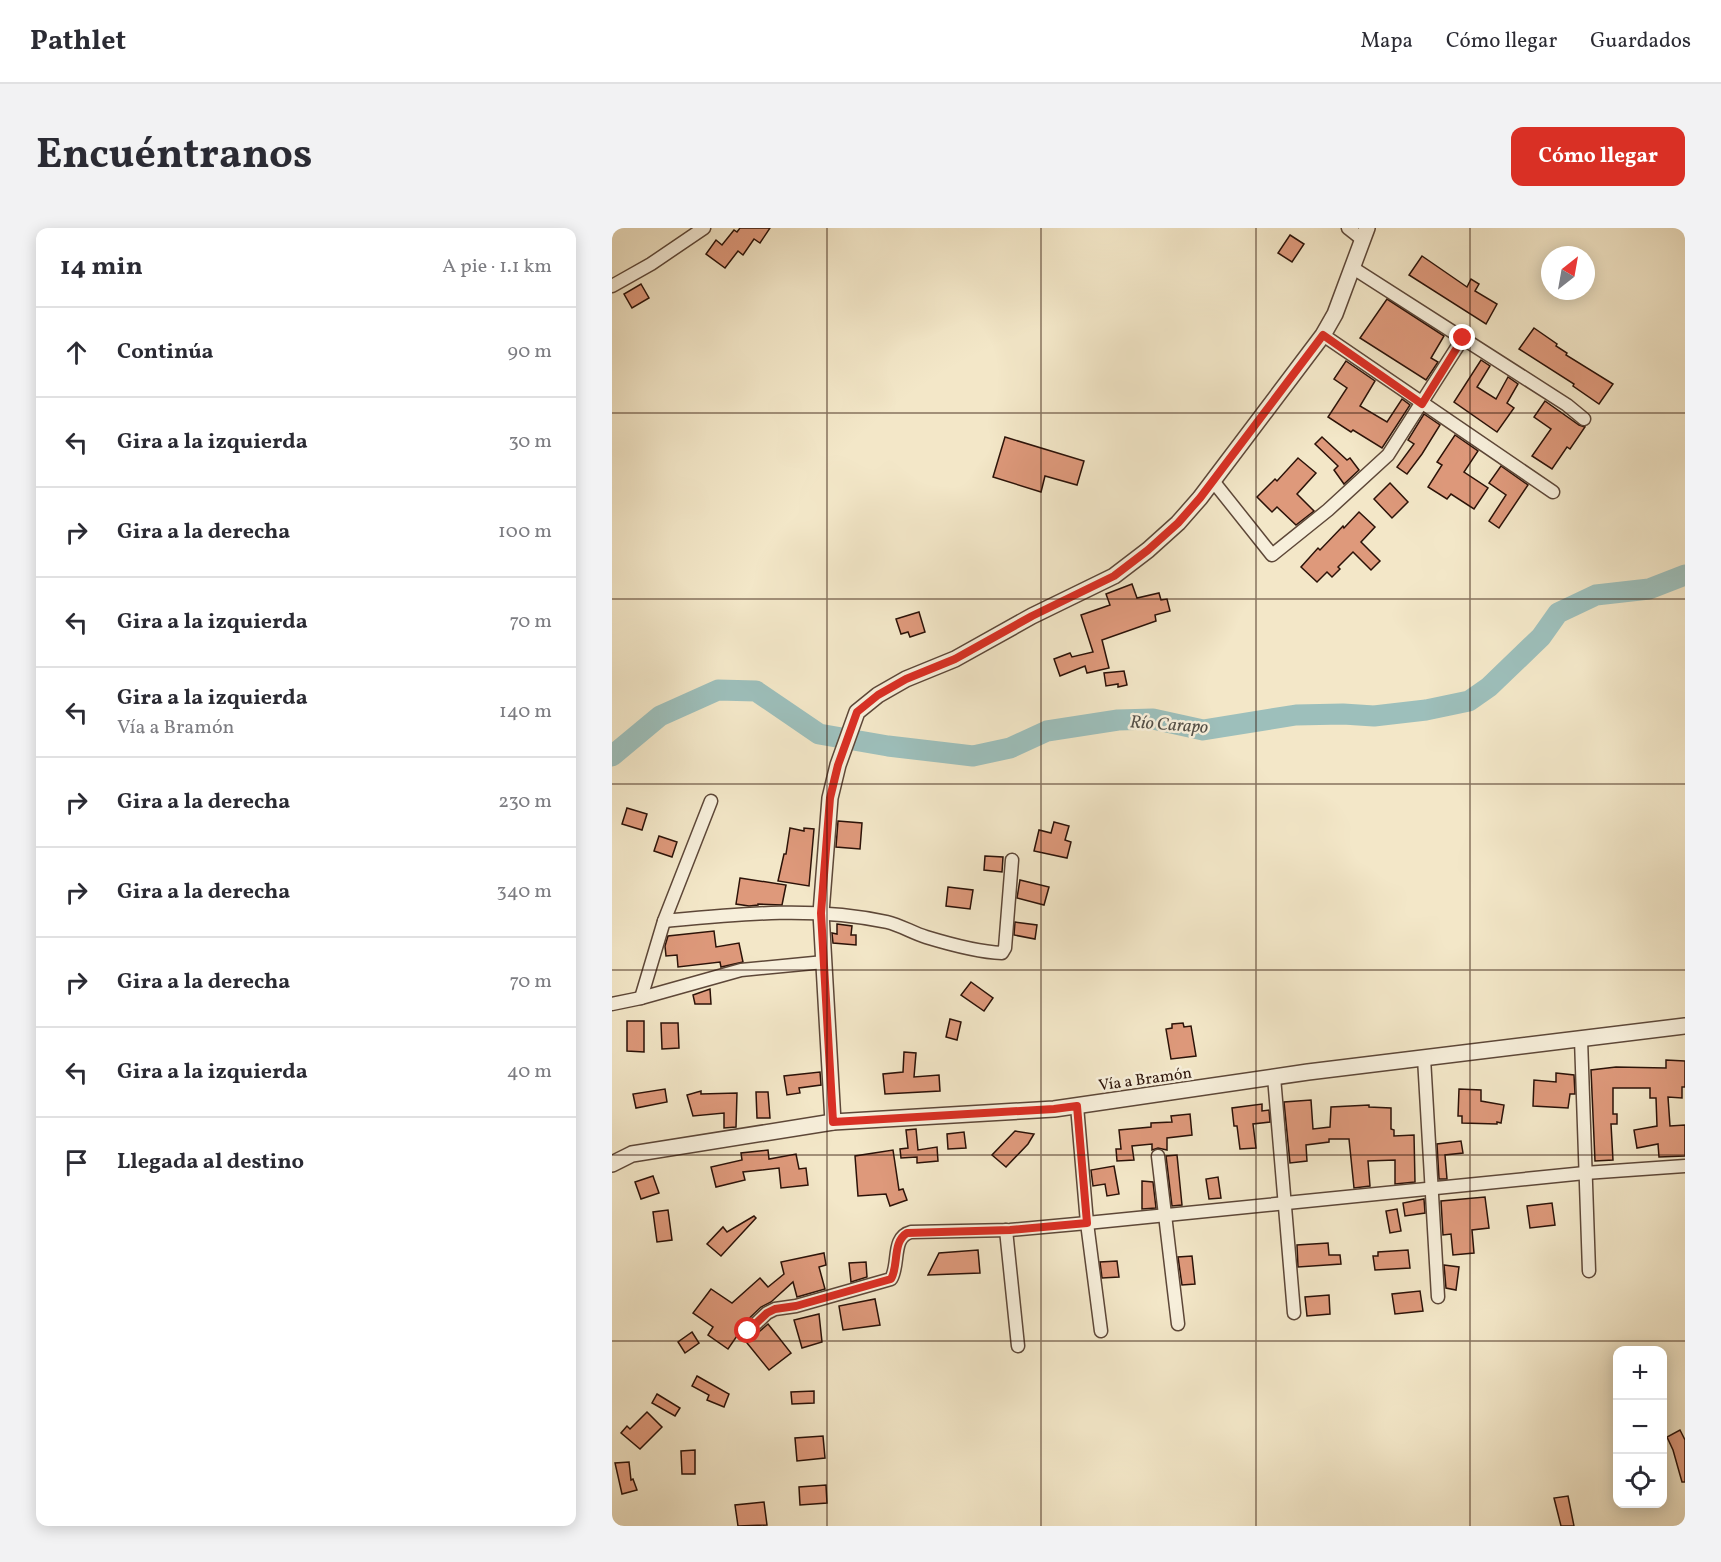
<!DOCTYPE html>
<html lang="es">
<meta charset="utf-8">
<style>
body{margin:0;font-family:Vollkorn,serif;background:#f2f2f3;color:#2b2b33}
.controls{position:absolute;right:18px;bottom:18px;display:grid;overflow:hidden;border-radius:12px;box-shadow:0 3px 15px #0003}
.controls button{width:54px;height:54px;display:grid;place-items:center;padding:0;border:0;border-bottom:2px solid #e1e1e2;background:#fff;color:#2b2b33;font:30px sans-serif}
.compass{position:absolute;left:929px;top:18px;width:54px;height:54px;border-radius:50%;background:#fff;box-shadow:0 3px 15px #0003;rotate:31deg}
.stop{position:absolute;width:18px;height:18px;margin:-14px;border:4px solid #d93025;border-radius:50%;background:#fff}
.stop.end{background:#d93025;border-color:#fff;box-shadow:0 2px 6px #0008}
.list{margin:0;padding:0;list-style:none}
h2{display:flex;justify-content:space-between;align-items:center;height:78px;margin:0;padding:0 24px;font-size:26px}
h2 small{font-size:20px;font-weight:400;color:#7c7c81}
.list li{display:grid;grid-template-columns:39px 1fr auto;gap:18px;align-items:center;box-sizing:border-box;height:90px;padding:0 24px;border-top:2px solid #e1e1e2}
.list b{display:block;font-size:22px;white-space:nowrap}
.list p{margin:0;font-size:20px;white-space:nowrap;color:#7c7c81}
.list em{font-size:20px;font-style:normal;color:#7c7c81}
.icon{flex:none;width:33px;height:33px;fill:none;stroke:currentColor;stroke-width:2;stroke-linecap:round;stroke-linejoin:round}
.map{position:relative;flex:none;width:1073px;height:1298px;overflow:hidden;border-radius:12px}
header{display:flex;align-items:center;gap:36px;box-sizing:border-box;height:84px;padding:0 30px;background:#fff;border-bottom:2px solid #e1e1e2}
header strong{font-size:28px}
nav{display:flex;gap:33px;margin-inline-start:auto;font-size:21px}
.intro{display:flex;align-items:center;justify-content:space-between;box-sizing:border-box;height:144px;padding:0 36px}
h1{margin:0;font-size:42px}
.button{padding:15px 27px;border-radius:12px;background:#d93025;color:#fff;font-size:21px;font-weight:700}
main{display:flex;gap:36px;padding:0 36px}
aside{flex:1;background:#fff;border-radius:12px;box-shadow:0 3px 15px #0003}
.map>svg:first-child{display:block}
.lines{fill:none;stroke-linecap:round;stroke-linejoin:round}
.river{stroke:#9dbfbb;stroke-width:21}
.building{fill:#de997b;stroke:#2b1208;stroke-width:1.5}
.minor-casing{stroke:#5d4738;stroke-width:15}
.tertiary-casing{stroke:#5d4738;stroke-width:18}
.minor{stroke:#f7efdb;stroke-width:12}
.tertiary{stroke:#f7efdb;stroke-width:15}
.route{stroke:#d93025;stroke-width:8}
.grid{fill:none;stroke:#2b1208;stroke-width:1.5;stroke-opacity:0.55}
.labels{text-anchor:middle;stroke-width:5;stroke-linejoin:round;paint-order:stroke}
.street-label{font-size:16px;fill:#2b1208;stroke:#f7efdb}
.water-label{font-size:18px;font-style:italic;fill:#534f47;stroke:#f7efdb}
</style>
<header>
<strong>Pathlet</strong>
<nav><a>Mapa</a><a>Cómo llegar</a><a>Guardados</a></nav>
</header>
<div class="intro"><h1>Encuéntranos</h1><a class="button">Cómo llegar</a></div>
<main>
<aside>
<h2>14 min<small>A pie · 1.1 km</small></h2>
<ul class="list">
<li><svg class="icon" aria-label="ahead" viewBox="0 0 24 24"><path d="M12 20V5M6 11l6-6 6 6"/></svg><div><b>Continúa</b></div><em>90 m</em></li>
<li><svg class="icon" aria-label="left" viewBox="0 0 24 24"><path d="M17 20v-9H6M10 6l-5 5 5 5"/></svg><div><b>Gira a la izquierda</b></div><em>30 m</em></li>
<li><svg class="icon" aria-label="right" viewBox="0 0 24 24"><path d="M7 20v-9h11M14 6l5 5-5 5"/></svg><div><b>Gira a la derecha</b></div><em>100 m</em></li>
<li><svg class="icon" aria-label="left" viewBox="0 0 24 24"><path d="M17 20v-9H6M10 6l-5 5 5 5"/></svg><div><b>Gira a la izquierda</b></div><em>70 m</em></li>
<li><svg class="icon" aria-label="left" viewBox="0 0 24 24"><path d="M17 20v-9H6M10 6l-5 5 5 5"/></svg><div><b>Gira a la izquierda</b><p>Vía a Bramón</p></div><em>140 m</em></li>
<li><svg class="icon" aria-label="right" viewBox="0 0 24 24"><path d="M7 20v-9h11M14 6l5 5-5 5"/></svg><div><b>Gira a la derecha</b></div><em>230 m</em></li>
<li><svg class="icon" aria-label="right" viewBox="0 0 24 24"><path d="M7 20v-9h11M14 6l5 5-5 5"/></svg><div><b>Gira a la derecha</b></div><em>340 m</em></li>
<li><svg class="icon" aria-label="right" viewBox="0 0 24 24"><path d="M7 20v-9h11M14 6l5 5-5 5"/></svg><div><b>Gira a la derecha</b></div><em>70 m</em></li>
<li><svg class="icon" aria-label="left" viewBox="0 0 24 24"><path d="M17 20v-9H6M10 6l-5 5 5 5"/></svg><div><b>Gira a la izquierda</b></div><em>40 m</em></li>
<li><svg class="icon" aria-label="arrive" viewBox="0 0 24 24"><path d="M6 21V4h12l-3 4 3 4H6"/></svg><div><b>Llegada al destino</b></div></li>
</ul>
</aside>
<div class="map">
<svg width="1073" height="1298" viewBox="0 0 1073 1298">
<rect width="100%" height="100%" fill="#f3e7c8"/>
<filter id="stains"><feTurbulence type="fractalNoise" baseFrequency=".00333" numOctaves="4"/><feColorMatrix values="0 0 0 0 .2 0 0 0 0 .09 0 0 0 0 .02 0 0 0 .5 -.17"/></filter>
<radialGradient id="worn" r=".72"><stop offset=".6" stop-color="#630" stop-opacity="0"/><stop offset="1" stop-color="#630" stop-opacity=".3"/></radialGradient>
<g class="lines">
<polyline class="river" points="0,528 48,488 106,462 144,463 207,506 276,518 361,528 398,520 435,503 506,492 541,491 591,502 684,487 731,486 762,488 814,482 857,473 877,459 929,409 946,385 984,367 1037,361 1073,347"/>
</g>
<g class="building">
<polygon points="128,0 158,0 148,15 142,11 131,27 126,23 113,40 94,26 104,12 110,17 122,2 125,4"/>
<polygon points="678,7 692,16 680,34 666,25"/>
<polygon points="810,28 855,59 859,51 867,56 863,63 885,76 874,96 797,47"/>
<polygon points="29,56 37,70 20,80 12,66"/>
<polygon points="775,71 832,108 819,130 826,134 814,152 748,110"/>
<polygon points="922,100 945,116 944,118 955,125 954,127 1001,156 987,176 961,158 962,156 907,121"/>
<polygon points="869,132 878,138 865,159 884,171 896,149 906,156 895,175 902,180 885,204 842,174"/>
<polygon points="734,133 763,153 748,178 775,194 790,171 798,177 770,220 741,202 739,204 716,189 735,160 722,151"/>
<polygon points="933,173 967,197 973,199 958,221 955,219 940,241 920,228 939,201 922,189"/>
<polygon points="812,186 828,197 810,226 795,246 785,239 802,216 796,212"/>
<polygon points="843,207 866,223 852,244 876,260 862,281 839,266 835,271 816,259 830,237 825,234"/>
<polygon points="393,209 472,233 465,257 433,248 429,264 381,249"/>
<polygon points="710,209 735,232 738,230 747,242 732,256 722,242 726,238 703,216"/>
<polygon points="686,230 704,245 685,266 702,283 684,297 665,279 660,284 645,269 663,251 665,253"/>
<polygon points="889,238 916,257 887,300 877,293 894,267 877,255"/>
<polygon points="778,255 796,274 780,290 762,271"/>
<polygon points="747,284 763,299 749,314 768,333 759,342 741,324 726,339 728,341 720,349 715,344 705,354 689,339 706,320 708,322 731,298 732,300"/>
<polygon points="520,356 525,370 547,365 549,372 555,371 558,383 543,387 544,393 490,412 497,440 475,445 473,438 448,448 442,431 458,425 460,429 481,424 469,387 498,377 494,366"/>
<polygon points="307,384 313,404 298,409 296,404 289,406 284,391"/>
<polygon points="512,443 515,457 506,459 506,456 494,458 492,445"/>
<polygon points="15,580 35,586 30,602 10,596"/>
<polygon points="226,593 250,595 248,621 224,619"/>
<polygon points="442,594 457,598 453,612 459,614 455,630 422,623 427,602 439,605"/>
<polygon points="178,600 192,603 192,600 202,601 197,658 166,653 172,626 174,626"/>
<polygon points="47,608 65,614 60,629 42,623"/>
<polygon points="373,628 391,629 390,644 372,642"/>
<polygon points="128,650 174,657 170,677 146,676 146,677 137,678 124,676"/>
<polygon points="408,652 437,659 432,677 405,670"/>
<polygon points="336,659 361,662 358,681 334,678"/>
<polygon points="403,694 425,697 423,711 402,707"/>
<polygon points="225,696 240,698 239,707 244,707 244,717 221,715 220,705 225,706"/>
<polygon points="102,703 104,719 127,715 131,734 109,739 108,734 66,739 65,727 54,728 53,718 56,708"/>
<polygon points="359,754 381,770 372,783 349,767"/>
<polygon points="98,761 99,776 83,776 81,767"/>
<polygon points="338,791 349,794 345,812 334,809"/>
<polygon points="15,793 32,793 32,824 15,823"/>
<polygon points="49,795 66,795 67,820 50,821"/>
<polygon points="571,795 572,799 579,798 584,828 559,831 554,801 560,800 560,796"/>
<polygon points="292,824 304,825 302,849 327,847 328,863 273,866 271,846 291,844"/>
<polygon points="1054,832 1073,833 1073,859 1070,859 1070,870 1056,869 1058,898 1073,897 1073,928 1047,929 1046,916 1025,920 1022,902 1045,898 1044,870 1038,870 1038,860 1001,860 1001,886 1005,886 1005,896 999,896 1001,932 983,933 979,842 1004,839 1054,840"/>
<polygon points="208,844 209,857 187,860 188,865 175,867 172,848"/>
<polygon points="944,845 962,847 963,866 958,866 956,880 921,878 922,852 944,854"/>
<polygon points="53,861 55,874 24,880 21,866"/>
<polygon points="847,861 869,862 869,873 892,877 889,895 885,894 885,896 850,895 850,888 846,888"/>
<polygon points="89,863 89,866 125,865 124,899 112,900 112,885 81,888 75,867"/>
<polygon points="144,864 156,864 158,890 145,890"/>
<polygon points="699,872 701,901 718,899 719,879 757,877 757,879 779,880 779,901 782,902 782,908 802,907 803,954 783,956 783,932 756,933 758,958 742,960 737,911 717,911 717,914 694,917 695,933 678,935 672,874"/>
<polygon points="650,876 650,883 657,882 658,894 641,896 644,920 628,921 625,898 622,898 620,880"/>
<polygon points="578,886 580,907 555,910 555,922 546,920 540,922 540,916 520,918 522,932 505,933 504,921 509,921 507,902 539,899 539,895 560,894 559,888"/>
<polygon points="304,901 306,922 325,919 326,933 305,935 305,929 289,930 288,921 296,920 294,902"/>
<polygon points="403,903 422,906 416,916 394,939 380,927"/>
<polygon points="352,904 354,920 336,921 335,906"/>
<polygon points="849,913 851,925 833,927 835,951 827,951 825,916"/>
<polygon points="156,922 157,931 184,926 187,941 194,940 196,957 169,960 167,940 131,944 133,952 104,959 99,939 130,932 129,925"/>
<polygon points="281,922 287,962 291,961 295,972 278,978 274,966 246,968 243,928"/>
<polygon points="565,927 570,977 560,978 554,928"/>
<polygon points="502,938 507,966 495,968 493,956 481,958 479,942"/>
<polygon points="41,948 47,965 29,971 23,954"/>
<polygon points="606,949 609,970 597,971 594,951"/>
<polygon points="530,953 541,954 544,980 530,981"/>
<polygon points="873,969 877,1000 860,1002 862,1025 841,1027 839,1006 831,1007 829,973"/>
<polygon points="812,971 813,985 793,988 791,975"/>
<polygon points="940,975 943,997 918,1000 915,978"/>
<polygon points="785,981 789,1003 778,1005 774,983"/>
<polygon points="56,982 60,1012 45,1014 41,984"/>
<polygon points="142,988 144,990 109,1028 95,1016 111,999 115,1004"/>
<polygon points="716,1015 717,1027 728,1027 729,1036 686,1039 685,1017"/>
<polygon points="366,1022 368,1045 316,1047 327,1025"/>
<polygon points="796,1022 798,1040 763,1042 761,1028 766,1028 766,1024"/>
<polygon points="212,1025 214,1037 207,1039 213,1061 185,1069 181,1054 159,1074 149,1079 130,1097 129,1106 127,1105 116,1121 96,1107 101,1099 81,1085 99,1061 120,1075 148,1050 156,1059 172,1046 169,1034"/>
<polygon points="580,1028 583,1056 570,1057 566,1029"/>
<polygon points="505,1033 507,1049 490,1050 488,1034"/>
<polygon points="254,1034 255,1049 239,1054 237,1035"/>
<polygon points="832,1037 847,1039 844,1062 834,1060"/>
<polygon points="808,1063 811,1083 783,1086 780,1066"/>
<polygon points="717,1067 718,1086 695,1088 693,1069"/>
<polygon points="263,1071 268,1097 231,1102 227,1078"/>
<polygon points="207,1086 210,1114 190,1120 182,1092"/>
<polygon points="156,1096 179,1125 157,1142 131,1110 137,1111 141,1109"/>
<polygon points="80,1104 87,1115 73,1125 66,1114"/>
<polygon points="85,1148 117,1166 112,1179 95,1172 97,1167 80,1158"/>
<polygon points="202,1163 202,1175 180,1176 179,1164"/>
<polygon points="45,1166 68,1180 63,1188 40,1175"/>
<polygon points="35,1184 50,1199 28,1221 9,1205 15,1198 18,1201"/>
<polygon points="1068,1202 1073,1212 1073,1254 1070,1254 1061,1222 1055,1209"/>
<polygon points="211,1208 213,1230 185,1233 183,1210"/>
<polygon points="83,1222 83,1246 70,1246 69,1223"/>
<polygon points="17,1234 19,1252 21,1251 25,1262 10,1266 3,1235"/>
<polygon points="214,1257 215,1275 188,1277 187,1259"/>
<polygon points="956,1268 962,1298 949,1298 942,1270"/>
<polygon points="152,1274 155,1297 126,1298 123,1277"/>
</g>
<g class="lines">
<g class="minor-casing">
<g id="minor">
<polyline points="736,0 750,11"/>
<polyline points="741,40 955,177 972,191"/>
<polyline points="0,58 39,36 92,0"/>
<polyline points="711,107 941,264"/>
<polyline points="601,253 660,327 716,282 776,227 851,110"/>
<path d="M52,693C126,686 202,678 275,694C288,697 301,705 314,709C337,716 365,724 390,725L393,720L400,632"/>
<polyline points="29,770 52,693 99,573"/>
<polyline points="0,776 29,770 129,742 212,734"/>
<polyline points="969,811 977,1043"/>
<polyline points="812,830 826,1069"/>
<polyline points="662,849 682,1085"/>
<polyline points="465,878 475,995 489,1103"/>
<polyline points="546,928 566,1096"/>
<polyline points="394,1002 406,1118"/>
<path d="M136,1103L155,1085L163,1081L184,1078L279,1051C288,1036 279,1009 299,1004L398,1002L475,995L973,945L1073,938"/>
</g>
</g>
<g class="tertiary-casing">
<g id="tertiary">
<polyline points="221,894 209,685 218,570 226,537 245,484 266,467 294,451 343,431 420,388 502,348 536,322 566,295 588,270 711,107 723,86 755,0"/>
<polyline points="0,936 20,926 221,894 442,881 696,844 1073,798"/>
</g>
</g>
<use href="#minor" class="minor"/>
<use href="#tertiary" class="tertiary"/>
</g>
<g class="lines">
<path class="route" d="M136,1103L155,1085L163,1081L184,1078L279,1051C287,1038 280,1014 295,1005L398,1002L475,995L465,878L442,881L221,894L209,685L218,570L226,537L245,484L266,467L294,451L343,431L420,388L502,348L536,322L566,295L588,270L711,107L810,176L851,110"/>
</g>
<path class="grid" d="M215,0V1298M429,0V1298M644,0V1298M858,0V1298M0,185H1073M0,371H1073M0,556H1073M0,742H1073M0,927H1073M0,1113H1073"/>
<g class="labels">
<g class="street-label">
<text transform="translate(533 850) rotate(-8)" y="6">Vía a Bramón</text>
</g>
<g class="water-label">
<text transform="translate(557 496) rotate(4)" y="6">Río Carapo</text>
</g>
</g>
<rect width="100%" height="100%" filter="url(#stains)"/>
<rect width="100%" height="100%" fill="url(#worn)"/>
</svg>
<div class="controls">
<button>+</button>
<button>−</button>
<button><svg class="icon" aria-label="locate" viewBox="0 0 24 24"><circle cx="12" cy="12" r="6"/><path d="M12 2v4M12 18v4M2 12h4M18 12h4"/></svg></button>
</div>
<svg class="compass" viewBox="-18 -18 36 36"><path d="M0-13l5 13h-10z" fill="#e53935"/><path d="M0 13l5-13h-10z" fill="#7c7c81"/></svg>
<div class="stop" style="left:136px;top:1103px"></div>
<div class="stop end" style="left:851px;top:110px"></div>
</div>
</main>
